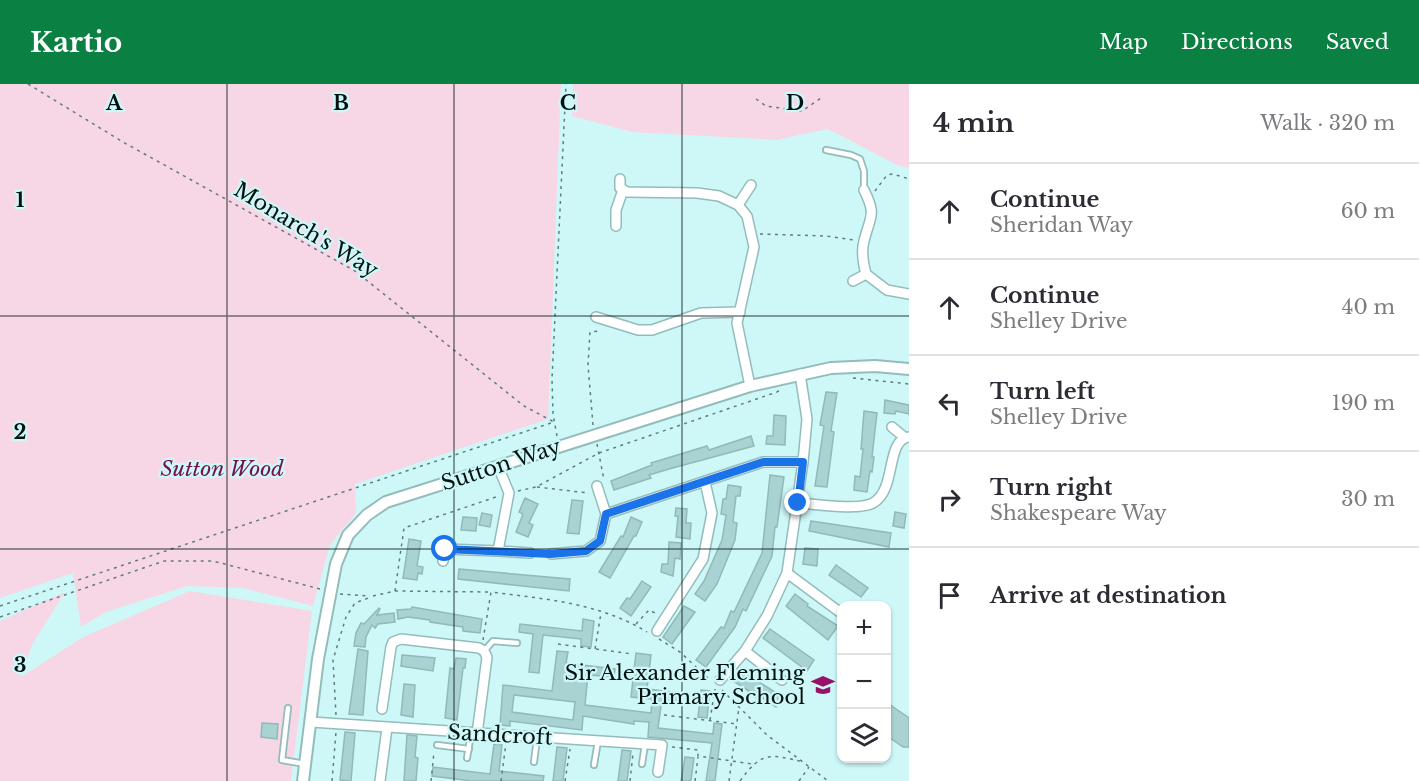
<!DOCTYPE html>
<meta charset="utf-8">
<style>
body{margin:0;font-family:"Libre Baskerville",serif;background:#f2f2f3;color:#2b2b33}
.controls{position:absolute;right:18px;bottom:18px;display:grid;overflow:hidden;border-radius:12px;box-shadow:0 2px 4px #0004}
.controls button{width:54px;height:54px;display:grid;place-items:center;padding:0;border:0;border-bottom:2px solid #e1e1e2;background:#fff;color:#2b2b33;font:30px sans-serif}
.stop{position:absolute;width:18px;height:18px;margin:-14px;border:4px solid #1a73e8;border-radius:50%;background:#fff}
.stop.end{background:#1a73e8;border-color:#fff;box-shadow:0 2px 6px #0008}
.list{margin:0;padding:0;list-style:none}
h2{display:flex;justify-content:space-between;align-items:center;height:78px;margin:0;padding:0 24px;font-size:26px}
h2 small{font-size:20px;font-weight:400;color:#7c7c81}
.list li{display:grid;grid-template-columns:39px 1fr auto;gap:18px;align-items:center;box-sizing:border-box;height:96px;padding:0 24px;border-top:2px solid #e1e1e2}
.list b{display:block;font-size:22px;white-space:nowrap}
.list p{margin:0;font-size:20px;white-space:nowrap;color:#7c7c81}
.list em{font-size:20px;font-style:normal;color:#7c7c81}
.icon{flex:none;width:33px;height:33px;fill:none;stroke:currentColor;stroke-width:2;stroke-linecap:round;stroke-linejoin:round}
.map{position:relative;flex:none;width:909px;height:697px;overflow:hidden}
header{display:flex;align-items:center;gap:36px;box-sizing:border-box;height:84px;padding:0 30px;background:#0b8043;color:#fff}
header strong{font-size:28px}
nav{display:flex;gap:33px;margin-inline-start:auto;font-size:21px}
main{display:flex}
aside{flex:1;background:#fff}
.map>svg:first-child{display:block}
.green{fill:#f7d7e6}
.building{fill:#a9d3d2;stroke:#90b9b8;stroke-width:1.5;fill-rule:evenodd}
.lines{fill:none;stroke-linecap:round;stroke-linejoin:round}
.service-casing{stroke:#93bcbb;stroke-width:8}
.minor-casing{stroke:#93bcbb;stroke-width:12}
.tertiary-casing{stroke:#93bcbb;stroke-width:14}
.path{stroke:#617c7c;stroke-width:1.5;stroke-dasharray:3 4.5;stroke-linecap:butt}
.service{stroke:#fff;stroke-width:4.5}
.minor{stroke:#fff;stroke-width:9}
.tertiary{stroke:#fff;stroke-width:10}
.route{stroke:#1a73e8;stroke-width:8}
.grid{fill:none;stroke:#031111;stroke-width:1.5;stroke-opacity:0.55}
.labels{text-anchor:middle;stroke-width:4.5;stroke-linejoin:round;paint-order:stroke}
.street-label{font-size:21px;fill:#031111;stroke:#cef8f8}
.park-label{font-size:21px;font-style:italic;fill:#74114f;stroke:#cef8f8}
.poi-label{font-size:21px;fill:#031111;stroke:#cef8f8;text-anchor:end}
.grid-label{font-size:20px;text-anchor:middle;font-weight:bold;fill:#031111;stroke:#cef8f8;stroke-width:4.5;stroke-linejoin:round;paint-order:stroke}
</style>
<header>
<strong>Kartio</strong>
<nav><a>Map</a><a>Directions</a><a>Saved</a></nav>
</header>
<main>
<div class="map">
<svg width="909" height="697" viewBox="0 0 909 697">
<rect width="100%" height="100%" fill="#cef8f8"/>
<g class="green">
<polygon points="0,0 561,0 548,335 355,400 356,429 330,461 313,522 242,504 187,502 106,528 81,543 73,489 0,514"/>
<polygon points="573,0 909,0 909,84 897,81 828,45 776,56 632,48 572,32"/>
<polygon points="190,507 312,527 291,697 0,697 0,537 65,508 32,561 21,593 83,553"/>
</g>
<g class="building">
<polygon points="826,308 837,309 831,347 834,348 827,403 815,402 824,342 820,341"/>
<polygon points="885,316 909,321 909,330 896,327 895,330 884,329"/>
<polygon points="864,327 877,329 872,373 874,373 872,388 870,387 867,408 854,406 855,392 860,393 863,365 861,365"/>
<polygon points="774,331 786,332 785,361 766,360 767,352 773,352"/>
<polygon points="751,352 754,362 669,385 649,391 651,394 614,406 611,397 652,381 651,379 707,362 709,366"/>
<polygon points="770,391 784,393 777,443 775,443 772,472 746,527 743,525 735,543 706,583 696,576 721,543 724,544 731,527 734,528 762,469"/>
<polygon points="728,401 741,403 740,412 736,412 733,438 737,439 735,456 717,500 705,517 695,510 704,497 722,456 726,431 721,430 723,415 726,415"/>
<polygon points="525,414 538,420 529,439 533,441 528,453 516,448 523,430 519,428"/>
<polygon points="572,416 583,417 579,450 567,449"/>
<polygon points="676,424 687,425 686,439 691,439 690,455 676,453 678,432 675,432"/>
<polygon points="895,428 906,430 904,444 893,442"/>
<polygon points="482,429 492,431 490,443 479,441"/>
<polygon points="463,433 477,434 476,447 461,446"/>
<polygon points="631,433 642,438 636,452 634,452 610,494 599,488 621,452 623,453"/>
<polygon points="811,437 891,449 889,463 809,447"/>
<polygon points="409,455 421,457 417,482 423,483 422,490 418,489 417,496 403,494"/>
<polygon points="669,458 681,459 680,475 675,474 673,492 661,488 662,480 668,480"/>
<polygon points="805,464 818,465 817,482 803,480"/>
<polygon points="836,481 868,504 861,513 829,491"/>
<polygon points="459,485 570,495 569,507 458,495"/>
<polygon points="642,497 651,503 631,532 620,524 627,514 630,515"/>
<polygon points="795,510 808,520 807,522 838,542 828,556 786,522"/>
<polygon points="684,522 695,528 672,560 663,553"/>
<polygon points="412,523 482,535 480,549 463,547 463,543 430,538 430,536 408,533 398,535 397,526 411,525"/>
<polygon points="379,524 380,525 377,531 394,529 395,538 378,540 375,544 372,541 366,553 365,563 354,562 356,549 361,539 364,540"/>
<polygon points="583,535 594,537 591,563 581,562 581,555 543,551 539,589 529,588 533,550 519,548 520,540 582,547"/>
<polygon points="770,545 814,576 807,587 763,554"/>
<polygon points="358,565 368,567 363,631 349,630"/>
<path d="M557,567L568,568L566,579L615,585L614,593L588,591L585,621L651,629L652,615L631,613L636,569L651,571L647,605L680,609L679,617L662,615L658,644L713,650L714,639L722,640L715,697H706L712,659L648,653L649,638L634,637V640L583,632L582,646L510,637V642L500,641L503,601L552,607ZM514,611L575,618L573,636L512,628Z"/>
<polygon points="402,571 435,574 433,587 401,582"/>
<polygon points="456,574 466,575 465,584 463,584 457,636 445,634 450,584 454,585"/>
<polygon points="738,585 783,613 776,623 761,613 760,616 748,608 749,607 730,595"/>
<polygon points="404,600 415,601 413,633 401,631"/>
<polygon points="701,606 710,607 707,634 698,633"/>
<polygon points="886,618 909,634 909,663 903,663 886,651"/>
<polygon points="262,639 278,640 277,655 261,653"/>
<polygon points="345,648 355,649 351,697 340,696"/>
<polygon points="407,651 417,652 415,673 418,674 416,697 404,697"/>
<polygon points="494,660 502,661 499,687 544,692 543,697 472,697 432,692 433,683 490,690"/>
<polygon points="557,663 567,664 563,697 553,697"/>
<polygon points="622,666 631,667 627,697 618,697"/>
<polygon points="685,673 694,674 691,696 689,697 681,697"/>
</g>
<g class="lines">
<g class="service-casing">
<g id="service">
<polyline points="826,66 851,71 860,75 864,87 864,106"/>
<polyline points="484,567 493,557 517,559"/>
<polyline points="288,624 282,676 305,680"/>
<polyline points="437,661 469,665"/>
<polyline points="467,674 471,649"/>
<polyline points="534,678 537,654"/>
<polyline points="642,680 645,660"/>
<polyline points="594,681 598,657"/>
</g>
</g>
<g class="minor-casing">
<g id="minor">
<polyline points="620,95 620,104 627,108 697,109 719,112 738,121 747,132 754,163 737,239 750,302"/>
<path d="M864,106C877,132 870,132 864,157C861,168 863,179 866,190L887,206L909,210"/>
<polyline points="738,121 751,101"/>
<polyline points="616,142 616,126 623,106"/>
<polyline points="853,197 866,190"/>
<polyline points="596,233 638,246 652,246 701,229 740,228"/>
<polyline points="892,343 904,353"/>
<polyline points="597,402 606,430"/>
<path d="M798,419C815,420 858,427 873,419C897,406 885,356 909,353"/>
<polyline points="498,467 530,469"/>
<polyline points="551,470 586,467 600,457 606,430 763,378 803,378"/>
<polyline points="443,477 445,465 498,467 509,409 498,382"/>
<polyline points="787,489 841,529"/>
<polyline points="657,547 703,475 712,429 705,398"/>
<polyline points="745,567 782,596"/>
<polyline points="720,596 745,567 767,532 787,489 803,378 807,335 800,290"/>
<polyline points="382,625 391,563 393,558 401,555 479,564 484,567 487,573 477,650"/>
<polyline points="311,638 662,661 658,688"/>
<polyline points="380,697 387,644"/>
</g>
</g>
<g class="tertiary-casing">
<polyline id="tertiary" points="303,697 318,575 336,480 348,451 367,431 386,418 750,302 831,284 875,282 909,285"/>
</g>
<g class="path">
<polyline points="28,0 123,58 355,187 524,322 554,338"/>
<polyline points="756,15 766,22 802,27 821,14"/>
<polyline points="875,107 887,91 893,90 909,95"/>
<polyline points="760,150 826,152 854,156"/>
<polyline points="853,294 909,300"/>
<polyline points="593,341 588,281 590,248 601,247"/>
<polyline points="557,352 553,330 552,295 566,0"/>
<polyline points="597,360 604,396"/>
<polyline points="537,403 588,409"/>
<polyline points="518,407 536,403 599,369 777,308 781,305"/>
<polyline points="395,507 404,444 499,412"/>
<polyline points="340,510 368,512"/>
<polyline points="373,512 395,507 490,508"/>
<polyline points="0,522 554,338"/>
<polyline points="0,533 164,477 213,477 320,505"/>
<polyline points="636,540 649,526 655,529"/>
<polyline points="659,555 680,568 711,597"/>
<path d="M483,556L491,508C545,515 600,519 647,548"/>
<polyline points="558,560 595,565 601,529"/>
<polyline points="596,565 632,570"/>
<polyline points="722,606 767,651 828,697"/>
<polyline points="336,631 333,576 346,533 355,519 371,513"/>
<polyline points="664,631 737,640"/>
<polyline points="710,636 715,605"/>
<polyline points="672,663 698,666 698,672 752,680"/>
<polyline points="332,697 336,648"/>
<polyline points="431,697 434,668"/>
<polyline points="501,697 506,659"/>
<polyline points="565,697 570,665"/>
<polyline points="630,697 633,669"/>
<polyline points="695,697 698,673"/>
<polyline points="729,697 739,623"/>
<path d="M740,697C762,667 769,670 804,678"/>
<polyline points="799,697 809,683"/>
</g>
<use href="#service" class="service"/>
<use href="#minor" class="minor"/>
<use href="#tertiary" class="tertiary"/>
</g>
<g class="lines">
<polyline class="route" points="445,465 551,470 586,467 600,457 606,430 763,378 803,378 798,419"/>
</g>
<path class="grid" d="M227,0V697M454,0V697M682,0V697M0,232H909M0,465H909"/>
<defs>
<g id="school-bare" transform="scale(1.8)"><path d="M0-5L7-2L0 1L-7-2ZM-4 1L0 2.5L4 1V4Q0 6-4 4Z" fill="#981268" stroke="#cef8f8" stroke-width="2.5" paint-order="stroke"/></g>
</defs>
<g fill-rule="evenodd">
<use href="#school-bare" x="823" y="601"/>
</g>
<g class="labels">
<g class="street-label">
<text transform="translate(306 146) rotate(31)" y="7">Monarch's Way</text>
<text transform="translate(501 381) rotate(-18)" y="7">Sutton Way</text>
<text transform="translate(500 651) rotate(3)" y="7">Sandcroft</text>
</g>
<g class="park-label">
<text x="222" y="392">Sutton Wood</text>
</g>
<g class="poi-label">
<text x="805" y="596">Sir Alexander Fleming<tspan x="805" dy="24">Primary School</tspan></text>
</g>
</g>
<g class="grid-label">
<text x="114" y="26">A</text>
<text x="341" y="26">B</text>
<text x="568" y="26">C</text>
<text x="795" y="26">D</text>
<text x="20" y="123">1</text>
<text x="20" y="355">2</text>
<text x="20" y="588">3</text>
</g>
</svg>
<div class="controls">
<button>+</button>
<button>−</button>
<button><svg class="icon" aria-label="layers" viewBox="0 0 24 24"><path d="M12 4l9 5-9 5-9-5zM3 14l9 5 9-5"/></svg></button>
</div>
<div class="stop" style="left:445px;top:465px"></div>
<div class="stop end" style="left:798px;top:419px"></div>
</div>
<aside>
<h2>4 min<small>Walk · 320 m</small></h2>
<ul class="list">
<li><svg class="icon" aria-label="ahead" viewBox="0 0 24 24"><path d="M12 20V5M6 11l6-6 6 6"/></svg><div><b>Continue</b><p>Sheridan Way</p></div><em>60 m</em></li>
<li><svg class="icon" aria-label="ahead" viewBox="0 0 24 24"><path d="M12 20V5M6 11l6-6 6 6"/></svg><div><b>Continue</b><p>Shelley Drive</p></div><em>40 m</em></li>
<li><svg class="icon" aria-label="left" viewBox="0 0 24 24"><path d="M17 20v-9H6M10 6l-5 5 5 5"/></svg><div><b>Turn left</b><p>Shelley Drive</p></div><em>190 m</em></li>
<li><svg class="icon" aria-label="right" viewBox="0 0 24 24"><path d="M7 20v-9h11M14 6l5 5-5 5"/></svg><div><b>Turn right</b><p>Shakespeare Way</p></div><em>30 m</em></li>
<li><svg class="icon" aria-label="arrive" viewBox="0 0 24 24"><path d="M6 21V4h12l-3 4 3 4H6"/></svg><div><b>Arrive at destination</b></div></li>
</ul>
</aside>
</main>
